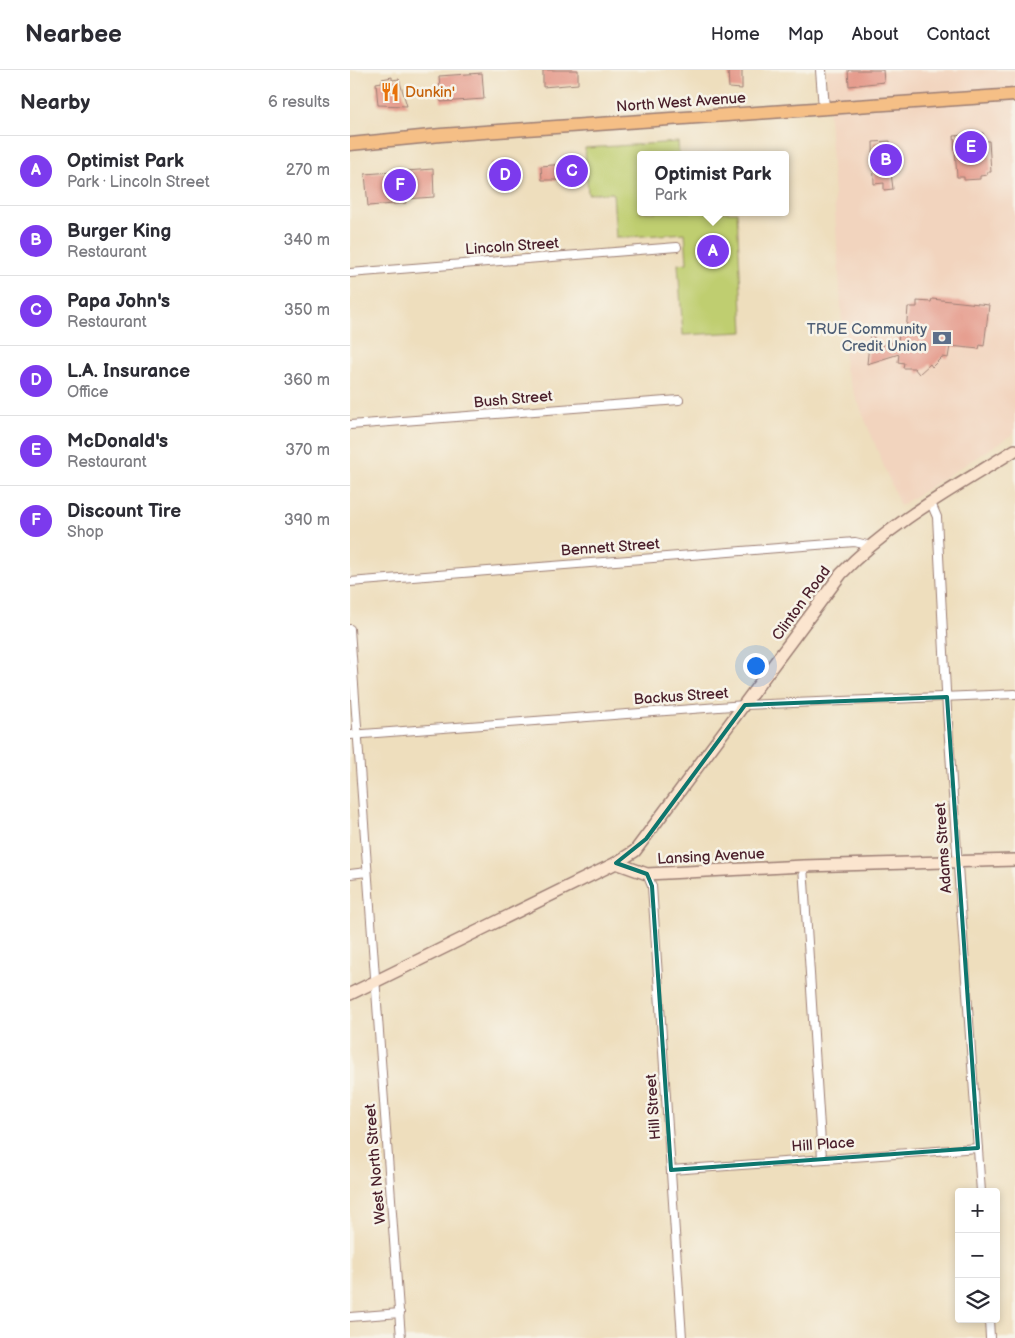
<!DOCTYPE html>
<meta charset="utf-8">
<style>
body{margin:0;font-family:"Balsamiq Sans",sans-serif;background:#f2f2f3;color:#2b2b33}
.controls{position:absolute;right:15px;bottom:15px;display:grid;overflow:hidden;border-radius:5px;box-shadow:0 2px 8px #0003}
.controls button{width:45px;height:45px;display:grid;place-items:center;padding:0;border:0;border-bottom:1px solid #e1e1e2;background:#fff;color:#2b2b33;font:25px sans-serif}
.you{position:absolute;left:405px;top:595px;width:18px;height:18px;margin:-12px;border:4px solid #fff;border-radius:50%;background:#1a73e8;box-shadow:0 0 0 8px #1a73e833}
.badge{display:grid;place-items:center;width:32px;height:32px;border-radius:50%;background:#7c3aed;color:#fff;font-size:16px;font-weight:700}
.pin{position:absolute;translate:-50% -50%;border:2px solid #fff;box-shadow:0 1px 5px #0006}
.popup{position:absolute;left:287px;top:81px;width:152px;height:65px;box-sizing:border-box;display:grid;place-content:center;border-radius:5px;background:#fff;filter:drop-shadow(0 1px 4px #0005);font-size:16px;white-space:nowrap;color:#7c7c81}
.popup b{font-size:19px;color:#2b2b33}
.popup::after{content:'';position:absolute;left:50%;top:100%;margin-left:-10px;border:10px solid transparent;border-top-color:#fff}
.list{margin:0;padding:0;list-style:none}
h2{display:flex;justify-content:space-between;align-items:center;height:65px;margin:0;padding:0 20px;font-size:21px}
h2 small{font-size:16px;font-weight:400;color:#7c7c81}
.list li{display:grid;grid-template-columns:32px 1fr auto;gap:15px;align-items:center;box-sizing:border-box;height:70px;padding:0 20px;border-top:1px solid #e1e1e2}
.list b{display:block;font-size:19px;white-space:nowrap}
.list p{margin:0;font-size:16px;white-space:nowrap;color:#7c7c81}
.list em{font-size:16px;font-style:normal;color:#7c7c81}
.icon{flex:none;width:28px;height:28px;fill:none;stroke:currentColor;stroke-width:2;stroke-linecap:round;stroke-linejoin:round}
.map{position:relative;flex:none;width:665px;height:1268px;overflow:hidden}
header{display:flex;align-items:center;gap:30px;box-sizing:border-box;height:70px;padding:0 25px;background:#fff;border-bottom:1px solid #e1e1e2}
header strong{font-size:24px}
nav{display:flex;gap:28px;margin-inline-start:auto;font-size:18px}
main{display:flex}
aside{flex:1;background:#fff}
.map>svg:first-child{display:block}
.built{fill:#f2d4be}
.green{fill:#bfce70;stroke:#84764e}
.building{fill:#e49586}
.lines{fill:none;stroke-linecap:round;stroke-linejoin:round}
.minor-casing{stroke:#9c7e74;stroke-width:10}
.tertiary-casing{stroke:#9c7e74;stroke-width:12}
.secondary-casing{stroke:#9c7e74;stroke-width:14}
.primary-casing{stroke:#9c7e74;stroke-width:15}
.minor{stroke:#fff;stroke-width:8}
.tertiary{stroke:#fff;stroke-width:10}
.secondary{stroke:#fbe5cf;stroke-width:11}
.primary{stroke:#f5bf86;stroke-width:12}
.marked{fill:none;stroke:#0f766e;stroke-width:4;stroke-linejoin:round}
.labels{text-anchor:middle;stroke-width:5;stroke-linejoin:round;paint-order:stroke}
.food-label{font-size:15px;fill:#c56008;stroke:#f7f3e8;text-anchor:start}
.street-label{font-size:15px;fill:#4a1f2b;stroke:#f7f3e8}
.service-label{font-size:15px;fill:#4e5e75;stroke:#f7f3e8;text-anchor:end}
</style>
<header>
<strong>Nearbee</strong>
<nav><a>Home</a><a>Map</a><a>About</a><a>Contact</a></nav>
</header>
<main>
<aside>
<h2>Nearby<small>6 results</small></h2>
<ul class="list">
<li><span class="badge">A</span><div><b>Optimist Park</b><p>Park · Lincoln Street</p></div><em>270 m</em></li>
<li><span class="badge">B</span><div><b>Burger King</b><p>Restaurant</p></div><em>340 m</em></li>
<li><span class="badge">C</span><div><b>Papa John's</b><p>Restaurant</p></div><em>350 m</em></li>
<li><span class="badge">D</span><div><b>L.A. Insurance</b><p>Office</p></div><em>360 m</em></li>
<li><span class="badge">E</span><div><b>McDonald's</b><p>Restaurant</p></div><em>370 m</em></li>
<li><span class="badge">F</span><div><b>Discount Tire</b><p>Shop</p></div><em>390 m</em></li>
</ul>
</aside>
<div class="map">
<svg width="665" height="1268" viewBox="0 0 665 1268">
<rect width="100%" height="100%" fill="#f7f3e8"/>
<filter id="ink" filterUnits="userSpaceOnUse"><feTurbulence type="fractalNoise" baseFrequency=".02" numOctaves="2"/><feDisplacementMap in="SourceGraphic" scale="10" xChannelSelector="R" yChannelSelector="G"/><feConvolveMatrix kernelMatrix="1 2 1 2 8 2 1 2 1" color-interpolation-filters="sRGB"/></filter>
<filter id="wash" filterUnits="userSpaceOnUse"><feTurbulence type="fractalNoise" baseFrequency=".0096" numOctaves="4" result="noise"/><feDisplacementMap in="SourceGraphic" scale="20" xChannelSelector="R" yChannelSelector="G"/><feGaussianBlur stdDeviation="1.12" result="paint"/><feColorMatrix in="noise" values="0 0 0 0 0 0 0 0 0 0 0 0 0 0 0 0 0 1.4 0 .05"/><feComposite in="paint" operator="in"/></filter>
<g filter="url(#wash)">
<rect width="100%" height="100%" fill="#eedebd"/>
<polygon class="built" points="476,0 665,0 665,363 550,436 495,300"/>
<polygon class="green" points="328,72 329,85 290,85 290,142 387,142 393,262 333,265 328,194 337,193 335,163 266,168 263,123 238,124 235,78"/>
<g id="blocks">
<g class="building">
<polygon points="193,0 228,0 228,14 193,17"/>
<polygon points="378,0 392,0 392,19 379,18"/>
<polygon points="498,0 533,0 534,12 499,16"/>
<polygon points="132,3 134,29 91,32 89,6"/>
<polygon points="42,7 42,10 49,9 57,36 28,35 26,13 32,12 32,9"/>
<polygon points="633,63 634,71 639,71 641,102 637,102 637,105 630,106 630,109 614,110 614,107 607,107 604,66"/>
<polygon points="540,71 544,103 541,103 543,119 534,120 534,113 524,114 523,72"/>
<polygon points="213,89 229,89 231,110 192,110 191,96 214,94"/>
<polygon points="165,91 166,98 161,99 161,110 148,112 148,100 142,100 141,93"/>
<polygon points="83,99 84,127 55,129 56,133 18,136 15,104"/>
<polygon points="582,229 639,235 634,276 630,275 629,279 600,276 598,288 592,287 582,297 580,294 569,304 564,298 553,298 554,293 548,292 549,284 517,294 520,264 524,266 524,270 521,270 523,278 548,271 549,264 556,264 558,237 567,237 567,231 581,232"/>
</g>
</g>
</g>
<g filter="url(#ink)">
<use href="#blocks" fill-opacity="0" stroke="#9c7e74" stroke-width="1"/>
<g class="lines">
<g class="minor-casing">
<g id="minor">
<polyline points="0,203 327,177"/>
<polyline points="0,355 329,330"/>
<polyline points="581,433 587,447 597,640 631,1122"/>
<polyline points="0,512 505,472 521,476"/>
<polyline points="0,559 51,1268"/>
<polyline points="0,665 395,635 665,624"/>
<polyline points="453,796 472,1088"/>
<polyline points="0,804 17,802"/>
<polyline points="297,804 302,816 332,1268"/>
<polyline points="321,1100 628,1078"/>
<polyline points="0,1247 50,1243"/>
<polyline points="639,1249 640,1268"/>
</g>
</g>
<g class="tertiary-casing">
<polyline id="tertiary" points="471,0 474,38"/>
</g>
<g class="secondary-casing">
<g id="secondary">
<polyline points="266,793 297,804 453,796 665,790"/>
<path d="M0,924L266,793L285,781L491,504C539,453 606,417 665,380"/>
</g>
</g>
<g class="primary-casing">
<polyline id="primary" points="0,74 91,65 665,25"/>
</g>
<use href="#minor" class="minor"/>
<use href="#tertiary" class="tertiary"/>
<use href="#secondary" class="secondary"/>
<use href="#primary" class="primary"/>
</g>
</g>
<path class="marked" d="M597,627L628,1078L321,1100L302,816L297,804L266,793L296,769L395,635Z"/>
<defs>
<g id="restaurant-bare" transform="scale(1.5)"><path d="M-5-6h1v4h1v-4h1v4h1v-4h1v5L-1.5 .5V6h-2V.5L-5-1ZM5-6V6H3V1.5H1.5Q1.5-4 5-6Z" fill="#e8710a" stroke="#f7f3e8" stroke-width="2.5" paint-order="stroke"/></g>
<g id="bank-bare" transform="scale(1.5)"><path d="M-6-4H6V4H-6ZM0-2.3a2.3 2.3 0 1 0 0 4.6a2.3 2.3 0 1 0 0-4.6Z" fill="#5c6f8a" stroke="#f7f3e8" stroke-width="2.5" paint-order="stroke"/></g>
</defs>
<g fill-rule="evenodd">
<use href="#restaurant-bare" x="40" y="22"/>
<use href="#bank-bare" x="592" y="268"/>
</g>
<g class="labels">
<g class="food-label">
<text x="55" y="27">Dunkin'</text>
</g>
<g class="street-label">
<text transform="translate(331 32) rotate(-4)" y="5">North West Avenue</text>
<text transform="translate(162 176) rotate(-4)" y="5">Lincoln Street</text>
<text transform="translate(163 329) rotate(-5)" y="5">Bush Street</text>
<text transform="translate(260 477) rotate(-4)" y="5">Bennett Street</text>
<text transform="translate(451 533) rotate(-54)" y="5">Clinton Road</text>
<text transform="translate(331 626) rotate(-4)" y="5">Backus Street</text>
<text transform="translate(593 778) rotate(-94)" y="5">Adams Street</text>
<text transform="translate(361 786) rotate(-3)" y="5">Lansing Avenue</text>
<text transform="translate(303 1037) rotate(-94)" y="5">Hill Street</text>
<text transform="translate(473 1074) rotate(-4)" y="5">Hill Place</text>
<text transform="translate(25 1094) rotate(-95)" y="5">West North Street</text>
</g>
<g class="service-label">
<text x="577" y="264">TRUE Community<tspan x="577" dy="17">Credit Union</tspan></text>
</g>
</g>
</svg>
<div class="controls">
<button>+</button>
<button>−</button>
<button><svg class="icon" aria-label="layers" viewBox="0 0 24 24"><path d="M12 4l9 5-9 5-9-5zM3 14l9 5 9-5"/></svg></button>
</div>
<div class="you"></div>
<div class="pin badge" style="left:363px;top:181px">A</div>
<div class="popup"><b>Optimist Park</b>Park</div>
<div class="pin badge" style="left:536px;top:90px">B</div>
<div class="pin badge" style="left:222px;top:101px">C</div>
<div class="pin badge" style="left:155px;top:105px">D</div>
<div class="pin badge" style="left:621px;top:77px">E</div>
<div class="pin badge" style="left:50px;top:115px">F</div>
</div>
</main>
